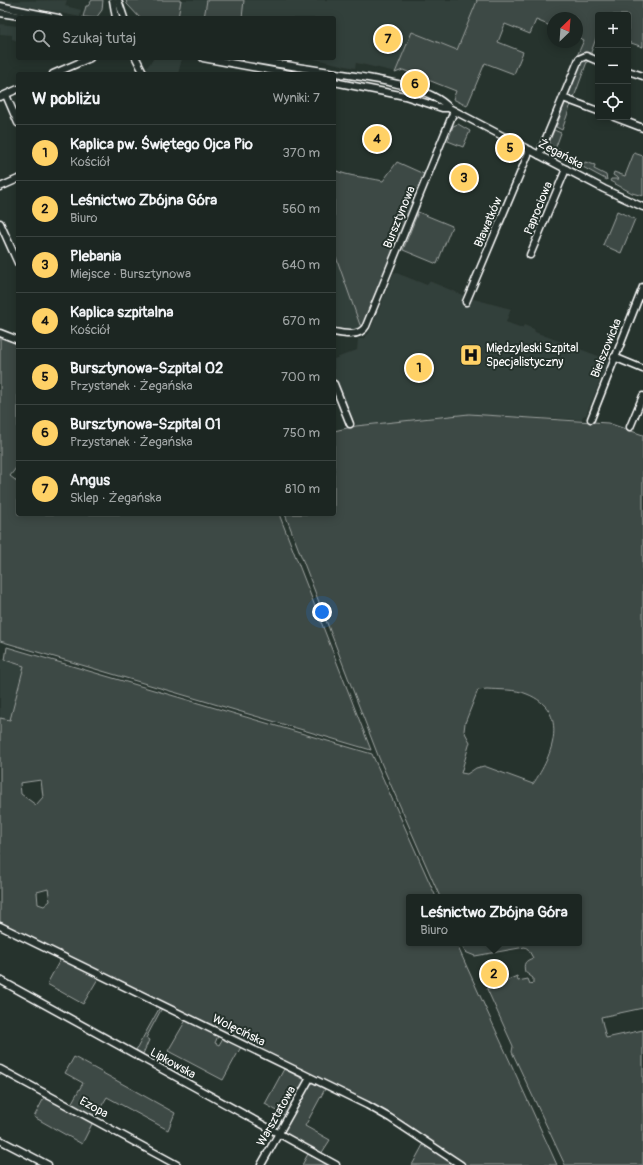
<!DOCTYPE html>
<html lang="pl">
<meta charset="utf-8">
<style>
body{margin:0;font-family:Pangolin,sans-serif;background:#29322f;color:#f1f3f6}
.controls{position:absolute;right:12px;top:12px;display:grid;overflow:hidden;border-radius:4px;box-shadow:0 2px 10px #0003}
.controls button{width:36px;height:36px;display:grid;place-items:center;padding:0;border:0;border-bottom:1px solid #3a4340;background:#1c2622;color:#f1f3f6;font:20px sans-serif}
.compass{position:absolute;left:547px;top:12px;width:36px;height:36px;border-radius:50%;background:#1c2622;box-shadow:0 2px 10px #0003;rotate:25deg}
.you{position:absolute;left:322px;top:612px;width:14px;height:14px;margin:-10px;border:3px solid #fff;border-radius:50%;background:#1a73e8;box-shadow:0 0 0 6px #1a73e833}
.badge{display:grid;place-items:center;width:26px;height:26px;border-radius:50%;background:#ffd166;color:#111;font-size:13px;font-weight:700}
.pin{position:absolute;translate:-50% -50%;border:2px solid #fff;box-shadow:0 1px 4px #0006}
.popup{position:absolute;left:406px;top:894px;width:176px;height:52px;box-sizing:border-box;display:grid;place-content:center;border-radius:4px;background:#1c2622;filter:drop-shadow(0 1px 3px #0005);font-size:13px;white-space:nowrap;color:#a0a5a5}
.popup b{font-size:15px;color:#f1f3f6}
.popup::after{content:'';position:absolute;left:50%;top:100%;margin-left:-8px;border:8px solid transparent;border-top-color:#1c2622}
.list{margin:0;padding:0;list-style:none}
h2{display:flex;justify-content:space-between;align-items:center;height:52px;margin:0;padding:0 16px;font-size:17px}
h2 small{font-size:13px;font-weight:400;color:#a0a5a5}
.list li{display:grid;grid-template-columns:26px 1fr auto;gap:12px;align-items:center;box-sizing:border-box;height:56px;padding:0 16px;border-top:1px solid #3a4340}
.list b{display:block;font-size:15px;white-space:nowrap}
.list p{margin:0;font-size:13px;white-space:nowrap;color:#a0a5a5}
.list em{font-size:13px;font-style:normal;color:#a0a5a5}
.icon{flex:none;width:22px;height:22px;fill:none;stroke:currentColor;stroke-width:2;stroke-linecap:round;stroke-linejoin:round}
.map{position:relative;flex:none;width:643px;height:1165px;overflow:hidden}
.search{position:absolute;background:#1c2622;box-shadow:0 2px 10px #0003;left:16px;top:16px;width:320px;height:44px;display:flex;align-items:center;gap:10px;box-sizing:border-box;padding:0 14px;border-radius:4px;color:#a0a5a5;font-size:15px}
.panel{position:absolute;background:#1c2622;box-shadow:0 2px 10px #0003;left:16px;top:72px;width:320px;height:444px;border-radius:4px}
.map>svg:first-child{display:block}
.built{fill:#333f3a}
.green{fill:#3e4944;stroke:#9ea4a2;fill-rule:evenodd}
.lines{fill:none;stroke-linecap:round;stroke-linejoin:round}
.minor-casing{stroke:#fff;stroke-width:9}
.minor{stroke:#26332d;stroke-width:6}
.labels{text-anchor:middle;stroke-width:4;stroke-linejoin:round;paint-order:stroke}
.street-label{font-size:12px;fill:#fff;stroke:#26332d}
.poi-label{font-size:12px;fill:#fff;stroke:#26332d;text-anchor:start}
</style>
<div class="map">
<svg width="643" height="1165" viewBox="0 0 643 1165">
<rect width="100%" height="100%" fill="#26332d"/>
<filter id="ink" filterUnits="userSpaceOnUse"><feTurbulence type="fractalNoise" baseFrequency=".025" numOctaves="2"/><feDisplacementMap in="SourceGraphic" scale="8" xChannelSelector="R" yChannelSelector="G"/><feConvolveMatrix kernelMatrix="1 2 1 2 8 2 1 2 1" color-interpolation-filters="sRGB"/></filter>
<g filter="url(#ink)">
<g class="built">
<polygon points="67,0 65,6 81,10 80,17 0,1"/>
<polygon points="127,0 610,0 598,15 591,43 577,37 577,18 553,18 553,27 536,20 534,24 477,1 457,50 412,32 396,72 356,63 355,68 310,58 334,58 334,18 140,18 136,15"/>
<polygon points="0,24 18,26 18,41 12,39 12,35 0,34"/>
<polygon points="154,58 182,59 178,74 149,74 147,67"/>
<polygon points="336,257 360,325 364,326 359,330 341,330 334,328 334,262"/>
<polygon points="394,272 427,285 429,281 470,298 511,309 506,322 522,328 524,325 534,329 535,332 609,360 586,415 583,416 581,420 469,414 356,426 355,421 348,413 334,378 334,359 357,350 358,339 363,339 369,333"/>
<polygon points="0,659 24,665 10,720 0,718"/>
</g>
<g class="green">
<polygon points="92,0 103,0 102,10 96,18 83,17 86,6 88,6"/>
<polygon points="126,0 181,0 178,18 140,18 127,4"/>
<polygon points="207,0 244,0 242,18 204,18"/>
<polygon points="476,0 643,0 643,47 628,42 628,15 598,15 598,33 590,55 585,52 579,57 577,56 584,40 577,37 577,18 553,18 553,27 536,20 530,34 505,24 498,42 523,52 514,74 485,63 467,106 453,99 456,91 403,70 395,73 412,32 457,50 477,1"/>
<polygon points="583,58 588,59 573,100 567,98"/>
<polygon points="565,103 571,104 562,130 556,127"/>
<polygon points="458,124 470,131 463,147 448,141 453,126"/>
<polygon points="554,130 561,133 554,152 547,148"/>
<polygon points="557,149 561,150 564,156 583,166 585,162 595,165 594,169 606,175 607,180 555,152"/>
<polygon points="634,153 643,156 643,196 632,193 610,181 611,179 619,179 613,175 614,172 625,176"/>
<path d="M397,162L426,175L364,326L360,325L336,257L334,262V170C350,177 366,177 383,181Z"/>
<polygon points="617,211 635,219 621,253 603,245"/>
<polygon points="418,212 452,226 437,264 403,250"/>
<polygon points="0,337 18,344 18,469 16,468 10,476 18,482 18,514 279,514 371,750 0,641"/>
<path d="M469,414L608,423L643,435V1008L601,1017L606,1038L643,1030V1165H565L512,1052L513,1046L487,989L517,976L518,981L528,979L530,984L533,983V978L525,972C523,963 525,961 533,958L528,949L525,947L475,956L465,952L461,943H579V897H440L379,758L285,514H334V431L356,426ZM487,689C499,690 516,689 527,694C570,711 553,755 533,784L484,766L476,768L467,774L461,773L470,742L464,731L465,723L478,690Z"/>
<path d="M7,647L372,754L436,897H409V943H456L557,1165H465L412,1132L232,1035L0,924V718L10,720L24,666L5,660ZM41,780L43,797L36,805L21,794L20,783ZM48,889L50,901L44,906L38,904L37,892Z"/>
<polygon points="61,958 99,977 83,1004 47,984"/>
<polygon points="160,1007 162,1008 146,1038 149,1040 143,1054 136,1050"/>
<polygon points="186,1020 218,1036 215,1043 219,1045 223,1038 241,1047 223,1080 168,1051"/>
<polygon points="74,1057 175,1113 168,1130 107,1097 95,1117 71,1104 83,1083 65,1073"/>
<polygon points="284,1069 305,1080 286,1116 265,1104"/>
<polygon points="311,1082 325,1089 305,1126 330,1140 321,1154 283,1132"/>
<polygon points="45,1096 93,1122 82,1144 34,1117"/>
<polygon points="424,1143 458,1165 412,1165"/>
<polygon points="308,1154 329,1165 302,1165"/>
</g>
<g class="lines">
<g class="minor-casing">
<g id="minor">
<polyline points="113,0 116,18"/>
<polyline points="118,0 124,18"/>
<polyline points="0,6 58,18"/>
<polyline points="0,13 33,18"/>
<polyline points="136,58 144,74"/>
<polyline points="203,58 290,74"/>
<path d="M245,58C274,63 302,68 330,72C360,77 429,84 449,108"/>
<polyline points="628,71 643,76"/>
<polyline points="53,74 90,58"/>
<polyline points="334,82 405,96 442,108 449,108 604,189 643,207"/>
<polyline points="6,95 18,123"/>
<polyline points="0,97 18,89"/>
<polyline points="563,98 598,111"/>
<polyline points="614,117 643,128"/>
<polyline points="539,155 579,59 586,56 598,61"/>
<polyline points="0,187 18,179"/>
<polyline points="0,223 18,263"/>
<polyline points="530,255 566,169"/>
<polyline points="466,302 530,150"/>
<path d="M334,332C344,334 360,337 366,326L454,111"/>
<polyline points="0,333 18,340"/>
<polyline points="614,357 643,369"/>
<polyline points="334,384 350,424"/>
<polyline points="591,419 643,287"/>
<polyline points="630,427 643,396"/>
<polyline points="0,926 367,1105 390,1118 461,1165"/>
<polyline points="0,980 336,1165"/>
<polyline points="0,1069 177,1165"/>
<polyline points="0,1140 48,1165"/>
<polyline points="261,1165 310,1078"/>
</g>
</g>
<use href="#minor" class="minor"/>
</g>
</g>
<defs>
<g id="hospital-square" transform="scale(1.15)"><rect x="-9" y="-9" width="18" height="18" rx="4" fill="#ffd166" stroke="#26332d"/><path d="M-5-5h3v3.5h4V-5h3V5h-3V1.5h-4V5h-3Z" fill="#111"/></g>
</defs>
<g fill-rule="evenodd">
<use href="#hospital-square" x="471" y="355"/>
</g>
<g class="labels">
<g class="street-label">
<text transform="translate(561 154) rotate(28)" y="4">Żegańska</text>
<text transform="translate(538 208) rotate(-68)" y="4">Paprociowa</text>
<text transform="translate(399 217) rotate(-68)" y="4">Bursztynowa</text>
<text transform="translate(488 222) rotate(-67)" y="4">Bławatków</text>
<text transform="translate(606 348) rotate(-68)" y="4">Bielszowicka</text>
<text transform="translate(239 1030) rotate(26)" y="4">Wolęcińska</text>
<text transform="translate(173 1063) rotate(29)" y="4">Lipkowska</text>
<text transform="translate(94 1107) rotate(29)" y="4">Ezopa</text>
<text transform="translate(276 1116) rotate(-61)" y="4">Warsztatowa</text>
</g>
<g class="poi-label">
<text x="486" y="352">Międzyleski Szpital<tspan x="486" dy="14">Specjalistyczny</tspan></text>
</g>
</g>
</svg>
<div class="controls">
<button>+</button>
<button>−</button>
<button><svg class="icon" aria-label="locate" viewBox="0 0 24 24"><circle cx="12" cy="12" r="6"/><path d="M12 2v4M12 18v4M2 12h4M18 12h4"/></svg></button>
</div>
<svg class="compass" viewBox="-18 -18 36 36"><path d="M0-13l5 13h-10z" fill="#e53935"/><path d="M0 13l5-13h-10z" fill="#a0a5a5"/></svg>
<div class="you"></div>
<div class="pin badge" style="left:419px;top:368px">1</div>
<div class="pin badge" style="left:494px;top:974px">2</div>
<div class="popup"><b>Leśnictwo Zbójna Góra</b>Biuro</div>
<div class="pin badge" style="left:464px;top:178px">3</div>
<div class="pin badge" style="left:377px;top:139px">4</div>
<div class="pin badge" style="left:510px;top:148px">5</div>
<div class="pin badge" style="left:415px;top:84px">6</div>
<div class="pin badge" style="left:388px;top:39px">7</div>
<div class="search"><svg class="icon" aria-label="search" viewBox="0 0 24 24"><circle cx="10" cy="10" r="6"/><path d="M15 15l6 6"/></svg>Szukaj tutaj</div>
<section class="panel">
<h2>W pobliżu<small>Wyniki: 7</small></h2>
<ul class="list">
<li><span class="badge">1</span><div><b>Kaplica pw. Świętego Ojca Pio</b><p>Kościół</p></div><em>370 m</em></li>
<li><span class="badge">2</span><div><b>Leśnictwo Zbójna Góra</b><p>Biuro</p></div><em>560 m</em></li>
<li><span class="badge">3</span><div><b>Plebania</b><p>Miejsce · Bursztynowa</p></div><em>640 m</em></li>
<li><span class="badge">4</span><div><b>Kaplica szpitalna</b><p>Kościół</p></div><em>670 m</em></li>
<li><span class="badge">5</span><div><b>Bursztynowa-Szpital 02</b><p>Przystanek · Żegańska</p></div><em>700 m</em></li>
<li><span class="badge">6</span><div><b>Bursztynowa-Szpital 01</b><p>Przystanek · Żegańska</p></div><em>750 m</em></li>
<li><span class="badge">7</span><div><b>Angus</b><p>Sklep · Żegańska</p></div><em>810 m</em></li>
</ul>
</section>
</div>
